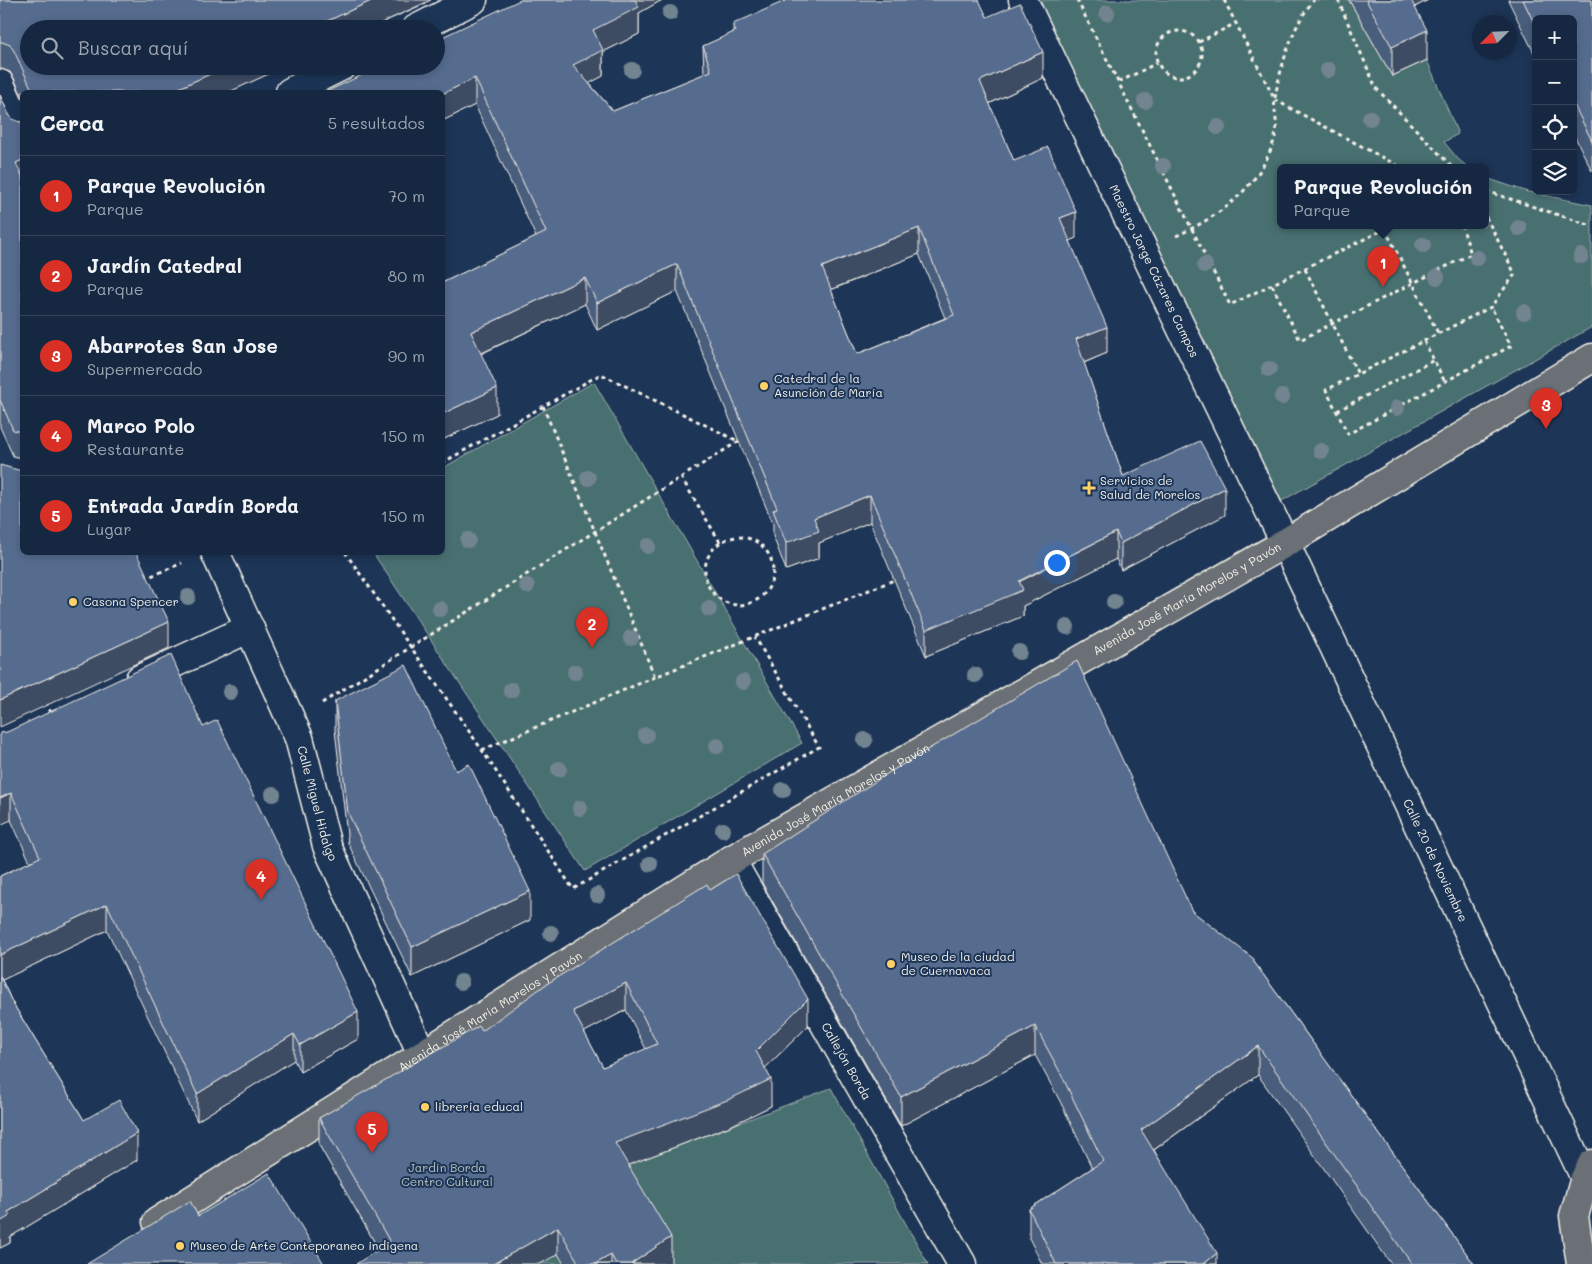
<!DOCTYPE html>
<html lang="es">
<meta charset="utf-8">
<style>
body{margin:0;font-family:Mali,sans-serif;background:#23344c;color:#f1f3f6}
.controls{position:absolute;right:15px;top:15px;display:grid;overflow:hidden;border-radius:8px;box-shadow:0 2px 8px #0003}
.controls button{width:45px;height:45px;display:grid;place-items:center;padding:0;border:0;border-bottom:1px solid #35445a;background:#162841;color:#f1f3f6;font:25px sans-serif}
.compass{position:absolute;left:1472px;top:15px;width:45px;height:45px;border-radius:50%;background:#162841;box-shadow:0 2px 8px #0003;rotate:246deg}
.you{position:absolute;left:1056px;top:562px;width:18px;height:18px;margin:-12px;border:4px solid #fff;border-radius:50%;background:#1a73e8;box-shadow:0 0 0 8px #1a73e833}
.badge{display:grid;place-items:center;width:32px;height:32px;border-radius:50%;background:#d93025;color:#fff;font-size:16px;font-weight:700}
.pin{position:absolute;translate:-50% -41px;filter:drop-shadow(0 1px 2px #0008)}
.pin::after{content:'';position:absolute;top:26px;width:18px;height:15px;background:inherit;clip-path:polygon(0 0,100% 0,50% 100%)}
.popup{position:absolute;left:1277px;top:164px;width:212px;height:65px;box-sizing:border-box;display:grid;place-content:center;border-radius:8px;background:#162841;filter:drop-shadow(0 1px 4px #0005);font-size:16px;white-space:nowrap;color:#9ea6b1}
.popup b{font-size:19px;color:#f1f3f6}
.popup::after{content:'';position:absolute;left:50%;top:100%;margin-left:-10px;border:10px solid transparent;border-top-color:#162841}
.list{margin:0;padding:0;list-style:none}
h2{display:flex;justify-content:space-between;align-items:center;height:65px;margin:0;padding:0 20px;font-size:21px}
h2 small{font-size:16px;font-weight:400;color:#9ea6b1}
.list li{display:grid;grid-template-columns:32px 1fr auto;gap:15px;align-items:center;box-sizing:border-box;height:80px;padding:0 20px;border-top:1px solid #35445a}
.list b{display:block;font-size:19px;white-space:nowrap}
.list p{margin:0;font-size:16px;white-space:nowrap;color:#9ea6b1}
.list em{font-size:16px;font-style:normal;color:#9ea6b1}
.icon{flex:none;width:28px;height:28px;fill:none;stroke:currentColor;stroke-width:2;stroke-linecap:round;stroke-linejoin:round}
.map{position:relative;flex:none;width:1592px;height:1264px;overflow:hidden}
.search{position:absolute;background:#162841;box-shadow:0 2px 8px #0003;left:20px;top:20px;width:425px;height:55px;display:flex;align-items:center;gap:12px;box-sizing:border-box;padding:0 18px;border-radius:28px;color:#9ea6b1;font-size:19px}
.panel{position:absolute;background:#162841;box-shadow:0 2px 8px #0003;left:20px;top:90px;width:425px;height:465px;border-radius:8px}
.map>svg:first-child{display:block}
.green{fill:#4a6f71;stroke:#9fb0ac}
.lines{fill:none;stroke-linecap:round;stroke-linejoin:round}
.minor-casing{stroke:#f4f1e8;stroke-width:31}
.major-casing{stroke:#f4f1e8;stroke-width:31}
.path{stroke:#f4f1e8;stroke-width:3;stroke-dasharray:4 4;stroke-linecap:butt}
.minor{stroke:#1d3557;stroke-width:28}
.major{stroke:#6b6f75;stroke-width:28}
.tree{fill:#728490}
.wall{fill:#4a5d7b;stroke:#f4f1e8;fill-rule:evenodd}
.shaded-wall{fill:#3c4c64;stroke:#f4f1e8}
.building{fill:#566c8f;stroke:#f4f1e8;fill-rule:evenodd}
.poi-dot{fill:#ffd166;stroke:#1d3557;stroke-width:2}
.labels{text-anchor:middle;stroke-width:4;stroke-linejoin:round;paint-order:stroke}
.street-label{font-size:12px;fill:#f4f1e8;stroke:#1d3557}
.poi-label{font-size:12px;fill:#f4f1e8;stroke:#1d3557;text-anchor:start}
.park-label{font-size:12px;fill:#b8c4be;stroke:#1d3557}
</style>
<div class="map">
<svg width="1592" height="1264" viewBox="0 0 1592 1264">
<rect width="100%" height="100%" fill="#1d3557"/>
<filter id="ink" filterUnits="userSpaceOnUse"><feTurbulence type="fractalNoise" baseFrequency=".02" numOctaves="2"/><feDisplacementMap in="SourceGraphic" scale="10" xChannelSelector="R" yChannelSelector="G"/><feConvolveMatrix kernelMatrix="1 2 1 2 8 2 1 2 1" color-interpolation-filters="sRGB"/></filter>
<g filter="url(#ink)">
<g class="green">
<polygon points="1034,0 1349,0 1392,76 1427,60 1458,134 1444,142 1458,159 1469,168 1280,168 1280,226 1486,226 1486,178 1528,192 1592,205 1592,327 1278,503"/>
<polygon points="594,382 802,743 585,871 373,553 442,552 443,468"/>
<polygon points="479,1053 623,1167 831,1088 928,1264 387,1264 319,1145"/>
</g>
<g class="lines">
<g class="minor-casing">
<g id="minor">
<path id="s1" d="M1023,0L1285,543L1585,1178"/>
<polyline points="416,29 473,0"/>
<polyline points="0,84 22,133"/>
<polyline points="290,92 342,66"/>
<path id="s2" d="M215,552L299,738L327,846L422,1054"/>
<polyline points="140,679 250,628"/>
<path id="s3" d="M731,860L962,1264"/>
</g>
</g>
<g class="major-casing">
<g id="major">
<path id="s4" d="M157,1222L731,860L1285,543L1592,358"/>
<polyline points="1581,1264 1574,1216 1585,1178 1592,1164"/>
</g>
</g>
<g class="path">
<polyline points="1077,0 1230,305 1391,226"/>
<polyline points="1224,0 1275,100 1402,168"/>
<polyline points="1338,0 1376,88 1453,168"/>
<circle cx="1179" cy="54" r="23"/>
<polyline points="1199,42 1236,23"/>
<polyline points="1119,82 1157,63"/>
<polyline points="1486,191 1592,226"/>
<polyline points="1486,217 1515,274 1491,307 1326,390 1348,434 1511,346 1491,307"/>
<polyline points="1385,229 1438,333"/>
<path d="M1176,236C1221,216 1264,184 1276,133C1278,122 1273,109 1275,98C1280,68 1293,23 1314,0"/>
<polyline points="1305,269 1358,374"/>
<polyline points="1272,285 1300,340 1471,254 1462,226"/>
<polyline points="1424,341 1445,382"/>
<polyline points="543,406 655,677"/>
<polyline points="1337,411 1434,360"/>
<polyline points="442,463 601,374 738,441"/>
<polyline points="681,477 720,542"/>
<circle cx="739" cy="571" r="34"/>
<polyline points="345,552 482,750 573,889 819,747 755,637"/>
<polyline points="144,579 182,563"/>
<polyline points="46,702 52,715"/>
<polyline points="322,703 739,441"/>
<polyline points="482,750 655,677 894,580"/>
</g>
<use href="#minor" class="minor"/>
<use href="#major" class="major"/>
</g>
<g class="tree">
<circle cx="670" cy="13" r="8"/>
<circle cx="1107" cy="13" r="8"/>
<circle cx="632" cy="70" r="8"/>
<circle cx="1328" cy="70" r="8"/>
<circle cx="1145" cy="101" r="8"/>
<circle cx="1370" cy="118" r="8"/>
<circle cx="1218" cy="127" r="8"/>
<circle cx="1163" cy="166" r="8"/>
<circle cx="1519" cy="228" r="8"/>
<circle cx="1423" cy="245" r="8"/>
<circle cx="1581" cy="256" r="8"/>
<circle cx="1477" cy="258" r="8"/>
<circle cx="1205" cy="265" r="8"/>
<circle cx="1437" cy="277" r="8"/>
<circle cx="1524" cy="312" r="8"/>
<circle cx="1269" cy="369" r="8"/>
<circle cx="1282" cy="397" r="8"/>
<circle cx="1397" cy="408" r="8"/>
<circle cx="1321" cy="451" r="8"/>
<circle cx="588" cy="478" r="8"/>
<circle cx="468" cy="540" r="8"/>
<circle cx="648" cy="546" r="8"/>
<circle cx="527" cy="586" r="8"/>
<circle cx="188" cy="597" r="8"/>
<circle cx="1114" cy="602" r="8"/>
<circle cx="440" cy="609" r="8"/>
<circle cx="709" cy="609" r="8"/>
<circle cx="1067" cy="627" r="8"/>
<circle cx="631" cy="638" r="8"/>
<circle cx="1019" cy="652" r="8"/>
<circle cx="575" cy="672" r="8"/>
<circle cx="975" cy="675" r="8"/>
<circle cx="743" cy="682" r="8"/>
<circle cx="511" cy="690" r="8"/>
<circle cx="230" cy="692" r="8"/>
<circle cx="646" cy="735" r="8"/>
<circle cx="865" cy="740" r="8"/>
<circle cx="717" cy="746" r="8"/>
<circle cx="559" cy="769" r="8"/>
<circle cx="783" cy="790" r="8"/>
<circle cx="273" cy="794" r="8"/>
<circle cx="580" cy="808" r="8"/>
<circle cx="723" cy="830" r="8"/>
<circle cx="650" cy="864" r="8"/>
<circle cx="597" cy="895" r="8"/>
<circle cx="551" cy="933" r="8"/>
<circle cx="461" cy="982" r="8"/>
</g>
<g class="wall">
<polygon points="0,0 426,3 368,29 29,29 29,66 286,66 229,92 22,92 22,96 14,78 10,72 2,69 0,69"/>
<path d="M520,0H662L639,13V34L603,52V76L589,83L613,111L704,74L703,46L733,33V24L987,17L1043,78L989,104L1014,161L1076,238L1070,241L1107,353L1084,363L1123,476L1225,515L1121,570L1116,559L1023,606V616L926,656L870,522L819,543V558L786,570L773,536V524L677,291L597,330L585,304L481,354L497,414L442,440V283L536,237L475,105L442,121ZM919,254L945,318L857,354L831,290Z"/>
<polygon points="1349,0 1428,0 1415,7 1427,60 1392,76"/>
<polygon points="1508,0 1592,0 1592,171 1573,133 1573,19 1536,19 1536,57"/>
<polygon points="0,95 8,113 12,119 20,122 22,121 22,458 13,456 0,427"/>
<polygon points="335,701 456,771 530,920 412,977 348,843 335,730"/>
<polygon points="203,727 358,1039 300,1072 294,1060 197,1121 107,930 2,980 12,1002 84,1120 137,1160 10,1237 10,1243 0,1248 0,876 30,862 11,820 0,733"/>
<polygon points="762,854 1192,911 1254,962 1474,1264 1391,1264 1258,1075 1154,1150 1217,1264 1042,1264 1029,1238 1029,1209 1092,1168 1061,1103 1035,1055 901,1126 762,883"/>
<path d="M710,890L808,1026L765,1068L771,1106L730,1126L628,1165L671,1264H564L558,1254L379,1250L319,1145V1118L482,1031ZM626,1010L646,1049L603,1067L584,1032Z"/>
</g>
<g class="shaded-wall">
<polygon points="373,0 431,0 368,29 310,29"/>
<polygon points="630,0 662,0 639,13 639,34 603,52 603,76 573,92 573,65 593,30"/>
<polygon points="1403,0 1428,0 1403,13"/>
<polygon points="1427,30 1427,60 1392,76 1392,47"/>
<polygon points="1043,52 1043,78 980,108 980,81"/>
<polygon points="228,66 286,66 229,92 170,92"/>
<polygon points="475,78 475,105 442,121 442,94"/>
<polygon points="22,160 22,187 16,163"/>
<polygon points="1076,212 1076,238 1060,245 1060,218"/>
<polygon points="919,228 919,254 822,293 822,267"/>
<polygon points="677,264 677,291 597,330 597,303"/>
<polygon points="585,278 585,304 471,358 471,332"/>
<polygon points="1107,327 1107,353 1076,366 1076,339"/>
<polygon points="497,388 497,414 442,440 442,414"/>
<polygon points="1225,488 1225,515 1121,570 1121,543"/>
<polygon points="870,495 870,522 819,543 819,558 786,570 786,543 814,518"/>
<polygon points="1116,532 1116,559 1023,606 1023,616 926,656 926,630"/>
<polygon points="169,622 169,648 0,727 0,700"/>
<polygon points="11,793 11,820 0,825 0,798"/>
<polygon points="530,891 530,920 412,977 412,947"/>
<polygon points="107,904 107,930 0,981 0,955"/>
<polygon points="626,983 626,1010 573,1038 573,1011"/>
<polygon points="808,999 808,1026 756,1077 756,1051"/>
<polygon points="358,1012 358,1039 300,1072 300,1045"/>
<polygon points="1035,1026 1035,1055 901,1126 901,1097"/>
<polygon points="294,1034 294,1060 197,1121 197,1094"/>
<polygon points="1258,1046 1258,1075 1141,1159 1141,1130"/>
<polygon points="771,1079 771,1106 730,1126 615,1170 615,1143"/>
<polygon points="137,1133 137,1160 10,1237 10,1243 0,1248 0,1222 8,1212"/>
<polygon points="558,1227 558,1254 540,1264 493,1264"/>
<polygon points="671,1237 671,1264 631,1264"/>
<polygon points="1217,1253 1217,1264 1204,1264"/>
<polygon points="611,1255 611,1264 595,1264"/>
</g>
<g class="building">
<polygon points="0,0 373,0 310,29 29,29 29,66 228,66 170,92 33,92 14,51 10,45 2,42 0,42"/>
<path d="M520,0H635L639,7L593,30L603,50L573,65L613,111L711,71L703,46L736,31L733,24L787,0H979L987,17L1020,3L1043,52L980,81L1014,161L1048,147L1076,212L1060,218L1107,327L1076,339L1123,476L1200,441L1225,488L1121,543L1116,532L1019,581L1023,590L926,630L870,495L814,518L819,531L786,543L773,510L777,508L677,264L597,303L585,278L471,332L497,388L442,414V283L546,232L475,78L442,94V92H326L381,66H436V40ZM919,228L954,315L857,354L822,267Z"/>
<polygon points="1366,0 1411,0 1427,30 1392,47"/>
<polygon points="1523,0 1592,0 1592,141 1573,103 1573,19 1536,19 1536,27"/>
<polygon points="0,95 8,113 12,119 20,122 22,121 22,160 16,163 22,176 22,432 13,430 0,400"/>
<polygon points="0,465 22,471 22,552 136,552 169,622 0,700"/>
<polygon points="171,655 203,727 217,720 358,1012 300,1045 294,1034 197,1094 107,904 0,955 0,876 40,857 11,793 0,798 0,733 7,732"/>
<polygon points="1077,661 1192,911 1254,959 1254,962 1474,1264 1412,1264 1258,1046 1141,1130 1217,1253 1204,1264 1056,1264 1029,1209 1103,1161 1061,1074 1035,1026 901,1097 762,854 890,772"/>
<polygon points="406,665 456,771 469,764 530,891 412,947 348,813 335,701"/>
<path d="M736,874L808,999L756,1051L771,1079L730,1099L615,1143L671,1237L631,1264H616L611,1255L595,1264H579L558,1227L493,1264H356L390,1242L319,1118L479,1026L482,1031L545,985L707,884L710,890ZM626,983L657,1044L603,1067L573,1011Z"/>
<polygon points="0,976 12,1002 84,1120 119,1100 137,1133 8,1212 10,1216 0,1222"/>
<polygon points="269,1173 324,1264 87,1264 190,1201 198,1216"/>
</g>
</g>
<g class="poi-dot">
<circle cx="764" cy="386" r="5"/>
<path d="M1086.5 480.5h5v5h5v5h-5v5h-5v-5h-5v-5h5z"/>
<circle cx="73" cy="602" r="5"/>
<circle cx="891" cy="964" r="5"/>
<circle cx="425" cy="1107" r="5"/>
<circle cx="180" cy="1246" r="5"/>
</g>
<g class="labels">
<g class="street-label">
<text dy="4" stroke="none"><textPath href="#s1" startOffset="301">Maestro Jorge Cázares Campos</textPath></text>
<text dy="4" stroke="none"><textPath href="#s4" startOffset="1204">Avenida José María Morelos y Pavón</textPath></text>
<text dy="4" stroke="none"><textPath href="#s4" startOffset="799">Avenida José María Morelos y Pavón</textPath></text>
<text dy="4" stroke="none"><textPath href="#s2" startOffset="272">Calle Miguel Hidalgo</textPath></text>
<text dy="4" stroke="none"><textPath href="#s1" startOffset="954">Calle 20 de Noviembre</textPath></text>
<text dy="4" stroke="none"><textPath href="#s4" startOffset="394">Avenida José María Morelos y Pavón</textPath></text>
<text dy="4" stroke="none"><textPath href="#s3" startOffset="232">Callejón Borda</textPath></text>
</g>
<g class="poi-label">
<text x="774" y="383">Catedral de la<tspan x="774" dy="14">Asunción de María</tspan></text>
<text x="1100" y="485">Servicios de<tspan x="1100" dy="14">Salud de Morelos</tspan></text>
<text x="83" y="606">Casona Spencer</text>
<text x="901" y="961">Museo de la ciudad<tspan x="901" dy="14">de Cuernavaca</tspan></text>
<text x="435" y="1111">libreria educal</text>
<text x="190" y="1250">Museo de Arte Conteporaneo indigena</text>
</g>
<g class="park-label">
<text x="447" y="1172">Jardín Borda<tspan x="447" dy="14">Centro Cultural</tspan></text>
</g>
</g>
</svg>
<div class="controls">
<button>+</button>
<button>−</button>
<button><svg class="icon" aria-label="locate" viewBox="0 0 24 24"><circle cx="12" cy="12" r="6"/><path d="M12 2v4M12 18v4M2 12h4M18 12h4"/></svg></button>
<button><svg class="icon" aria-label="layers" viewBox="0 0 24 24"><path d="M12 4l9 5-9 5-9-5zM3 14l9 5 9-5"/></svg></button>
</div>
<svg class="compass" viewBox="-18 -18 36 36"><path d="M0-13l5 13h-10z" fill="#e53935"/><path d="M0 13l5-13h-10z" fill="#9ea6b1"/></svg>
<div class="you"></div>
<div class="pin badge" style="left:1383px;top:287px">1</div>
<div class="popup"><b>Parque Revolución</b>Parque</div>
<div class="pin badge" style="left:592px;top:648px">2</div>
<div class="pin badge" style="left:1546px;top:429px">3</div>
<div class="pin badge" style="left:261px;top:900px">4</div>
<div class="pin badge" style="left:372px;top:1153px">5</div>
<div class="search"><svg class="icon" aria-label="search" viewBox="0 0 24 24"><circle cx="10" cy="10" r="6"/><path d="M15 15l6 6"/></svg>Buscar aquí</div>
<section class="panel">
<h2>Cerca<small>5 resultados</small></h2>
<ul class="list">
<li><span class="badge">1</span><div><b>Parque Revolución</b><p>Parque</p></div><em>70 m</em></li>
<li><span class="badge">2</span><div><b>Jardín Catedral</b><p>Parque</p></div><em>80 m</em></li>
<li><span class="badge">3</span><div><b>Abarrotes San Jose</b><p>Supermercado</p></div><em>90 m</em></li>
<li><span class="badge">4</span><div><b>Marco Polo</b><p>Restaurante</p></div><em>150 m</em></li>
<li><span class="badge">5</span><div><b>Entrada Jardín Borda</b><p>Lugar</p></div><em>150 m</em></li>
</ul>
</section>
</div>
